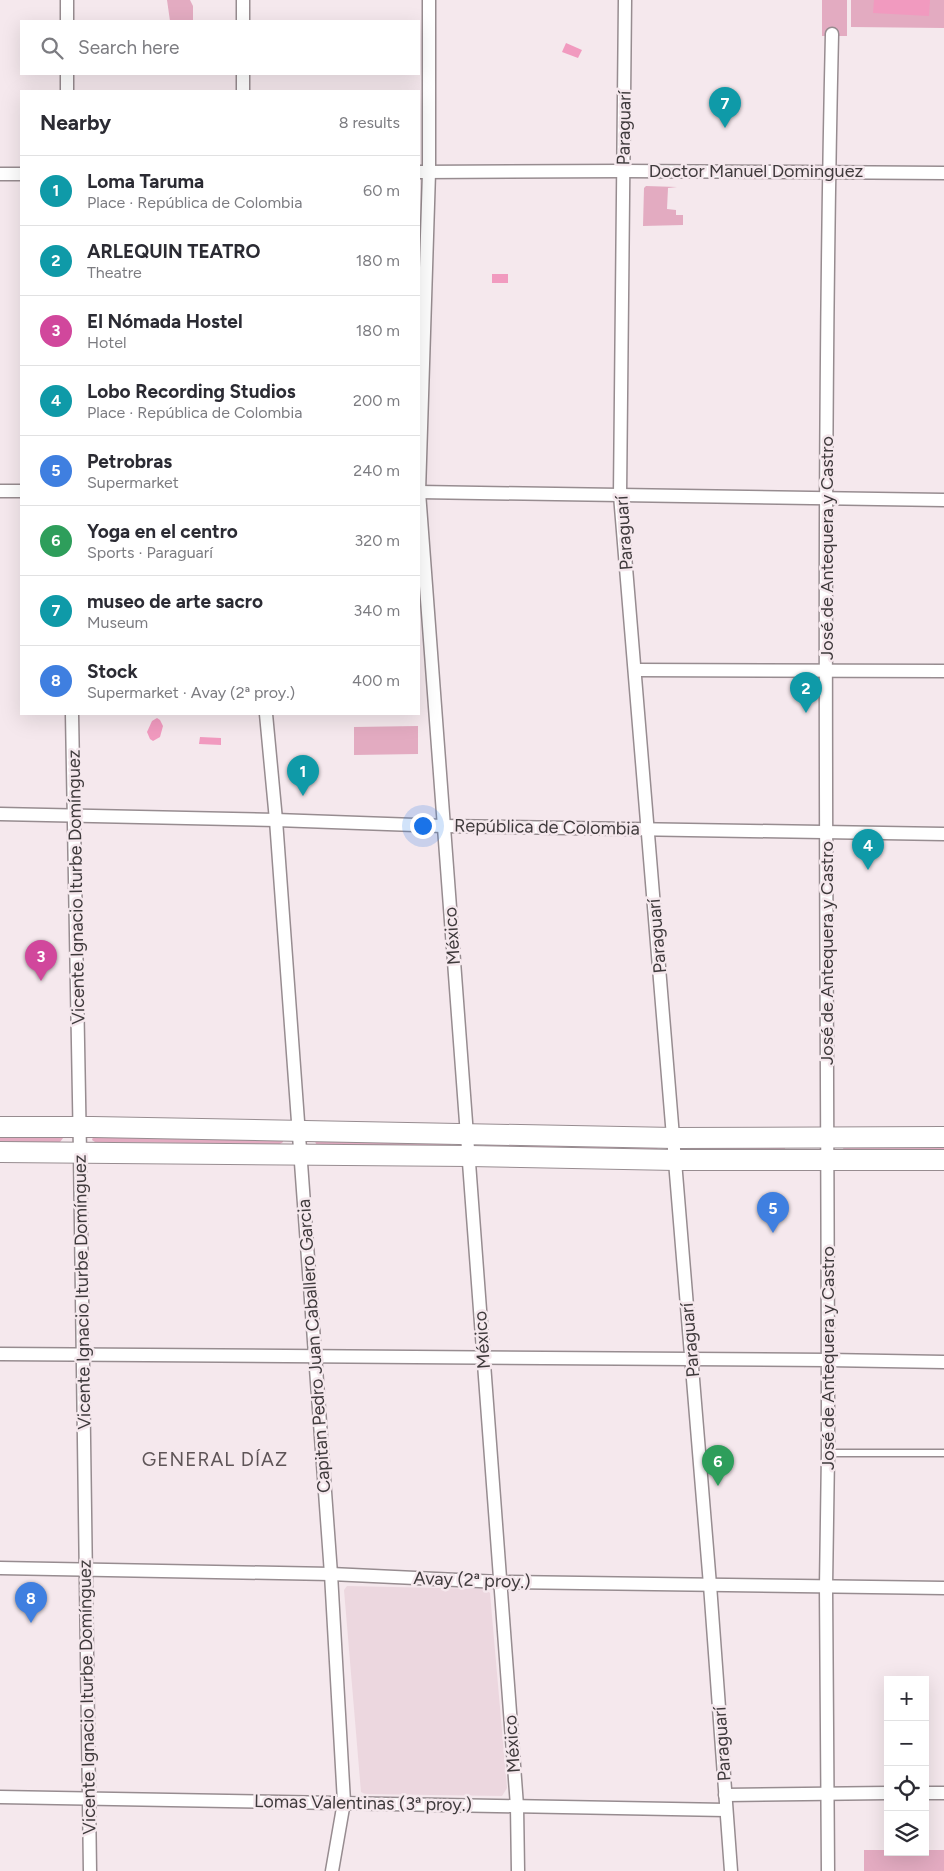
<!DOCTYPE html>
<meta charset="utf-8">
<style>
body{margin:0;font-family:Figtree,sans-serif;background:#f2f2f3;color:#2b2b33}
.controls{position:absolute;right:15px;bottom:15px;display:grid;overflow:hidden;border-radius:0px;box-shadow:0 5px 20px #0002}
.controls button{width:45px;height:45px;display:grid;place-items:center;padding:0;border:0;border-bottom:1px solid #e1e1e2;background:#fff;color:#2b2b33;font:25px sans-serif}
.you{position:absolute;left:422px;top:825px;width:18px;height:18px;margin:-12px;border:4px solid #fff;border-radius:50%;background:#1a73e8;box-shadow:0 0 0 8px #1a73e833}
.badge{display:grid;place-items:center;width:32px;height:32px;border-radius:50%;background:#0b8043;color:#fff;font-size:16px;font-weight:700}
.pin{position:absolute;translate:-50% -41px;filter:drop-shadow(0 1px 2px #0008)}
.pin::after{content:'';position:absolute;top:26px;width:18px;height:15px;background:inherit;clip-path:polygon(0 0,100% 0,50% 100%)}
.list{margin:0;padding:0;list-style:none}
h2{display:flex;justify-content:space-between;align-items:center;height:65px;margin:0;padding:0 20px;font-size:21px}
h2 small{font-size:16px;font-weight:400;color:#7c7c81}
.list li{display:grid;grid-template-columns:32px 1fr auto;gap:15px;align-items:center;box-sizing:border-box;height:70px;padding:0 20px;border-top:1px solid #e1e1e2}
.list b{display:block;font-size:19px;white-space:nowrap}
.list p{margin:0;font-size:16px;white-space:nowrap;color:#7c7c81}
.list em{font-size:16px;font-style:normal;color:#7c7c81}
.icon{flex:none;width:28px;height:28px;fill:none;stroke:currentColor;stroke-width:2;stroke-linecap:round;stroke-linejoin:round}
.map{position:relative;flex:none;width:944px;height:1871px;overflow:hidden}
.search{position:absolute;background:#fff;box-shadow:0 5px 20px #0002;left:20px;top:20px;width:400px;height:55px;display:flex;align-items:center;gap:12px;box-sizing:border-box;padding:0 18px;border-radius:0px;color:#7c7c81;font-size:19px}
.panel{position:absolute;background:#fff;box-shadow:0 5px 20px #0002;left:20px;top:90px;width:400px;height:625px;border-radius:0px}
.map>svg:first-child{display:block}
.built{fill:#ecd7df}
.green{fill:#e3abc1}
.water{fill:#f19abf}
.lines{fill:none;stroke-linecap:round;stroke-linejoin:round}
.service-casing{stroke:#978c90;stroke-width:9}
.minor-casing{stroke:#978c90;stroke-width:15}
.primary-casing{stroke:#978c90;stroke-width:22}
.service{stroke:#fff;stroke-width:6}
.minor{stroke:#fff;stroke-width:12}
.primary{stroke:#fff;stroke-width:20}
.labels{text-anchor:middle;stroke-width:5;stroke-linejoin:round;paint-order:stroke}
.street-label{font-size:18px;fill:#3f3a3c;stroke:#f5e8ed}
.neighbourhood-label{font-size:19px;letter-spacing:1px;fill:#5e5457;stroke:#f5e8ed}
</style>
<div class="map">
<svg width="944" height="1871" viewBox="0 0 944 1871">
<rect width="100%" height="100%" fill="#f5e8ed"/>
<polygon class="built" points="347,1586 485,1589 490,1593 507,1788 502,1796 365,1794 361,1792 344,1590"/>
<g class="green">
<polygon points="167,0 190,0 193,6 193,21 170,21"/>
<rect x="822" y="0" width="25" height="36"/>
<polygon points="851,0 944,0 944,28 851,27"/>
<polygon points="646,186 677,187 668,188 667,209 676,210 676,215 683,215 683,225 643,226 644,188"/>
<polygon points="418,726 418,754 354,755 354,727"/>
<polygon points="0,1136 62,1137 63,1138 60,1142 0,1142"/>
<polygon points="93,1137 283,1140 283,1142 280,1144 95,1142 92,1140"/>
<polygon points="315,1141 451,1144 450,1146 319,1145 316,1144"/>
<polygon points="484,1143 658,1147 657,1150 485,1147"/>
<polygon points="944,1145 944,1152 846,1151 843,1149 844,1146"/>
<polygon points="785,1146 785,1151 690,1149 690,1147"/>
<polygon points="864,1850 888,1850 888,1852 925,1852 925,1850 944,1850 944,1871 864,1871"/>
</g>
<g class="water">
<polygon points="874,0 930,0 929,16 873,13"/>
<polygon points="566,43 582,50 578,58 562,52"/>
<rect x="492" y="274" width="16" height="9"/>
<polygon points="157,718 160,720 163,726 160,737 153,741 150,739 147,732 152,721"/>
<polygon points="200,737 221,738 221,745 199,744"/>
</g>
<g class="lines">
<g class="service-casing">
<polyline id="service" points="828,1453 944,1453"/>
</g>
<g class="minor-casing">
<g id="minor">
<polyline points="67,0 67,21"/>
<polyline points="429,0 429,172 419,492 517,1806 518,1871"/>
<polyline points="625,0 620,495 710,1585 731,1871"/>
<polyline points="243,21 243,0"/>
<polyline points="67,74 67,91"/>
<polyline points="243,91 243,74"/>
<polyline points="419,172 624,171 944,173"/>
<polyline points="0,174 21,174"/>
<polyline points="0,491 21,491"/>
<polyline points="419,492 944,500"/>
<polyline points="635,670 944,671"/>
<polyline points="72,714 80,1153 90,1871"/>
<polyline points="266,714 276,820 331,1574 344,1802 332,1871"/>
<polyline points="0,814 276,820 443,826 944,834"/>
<polyline points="0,1354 828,1360 944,1362"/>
<polyline points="0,1568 331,1574 500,1582 944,1588"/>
<polyline points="925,1793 944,1793"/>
<polyline points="725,1795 888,1793"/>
<polyline points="0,1797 726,1810"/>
<path d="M828,1871L826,1587L828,1453C828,980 821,507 832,34"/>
</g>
</g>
<g class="primary-casing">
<g id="primary">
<polyline points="0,1127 93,1127 674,1138 944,1137"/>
<polyline points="0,1152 469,1156 675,1160 944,1160"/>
</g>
</g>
<use href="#service" class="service"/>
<use href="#minor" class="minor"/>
<use href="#primary" class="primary"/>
</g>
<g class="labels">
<g class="street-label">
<text transform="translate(624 128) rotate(-89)" y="6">Paraguarí</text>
<text x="756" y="177">Doctor Manuel Dominguez</text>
<text transform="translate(624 533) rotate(-94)" y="6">Paraguarí</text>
<text transform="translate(827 548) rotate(-90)" y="6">José de Antequera y Castro</text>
<text transform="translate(547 827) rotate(1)" y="6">República de Colombia</text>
<text transform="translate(76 887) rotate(-91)" y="6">Vicente Ignacio Iturbe Domínguez</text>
<text transform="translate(452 936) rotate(-94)" y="6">México</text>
<text transform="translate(657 936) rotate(-95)" y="6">Paraguarí</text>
<text transform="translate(827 953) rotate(-90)" y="6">José de Antequera y Castro</text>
<text transform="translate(82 1292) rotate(-91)" y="6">Vicente Ignacio Iturbe Domínguez</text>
<text transform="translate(482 1340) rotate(-94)" y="6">México</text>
<text transform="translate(690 1340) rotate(-95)" y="6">Paraguarí</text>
<text transform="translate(314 1346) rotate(-94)" y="6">Capitan Pedro Juan Caballero Garcia</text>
<text transform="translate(828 1358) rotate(-90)" y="6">José de Antequera y Castro</text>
<text transform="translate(472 1580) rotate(2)" y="6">Avay (2ª proy.)</text>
<text transform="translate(87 1697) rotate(-91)" y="6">Vicente Ignacio Iturbe Domínguez</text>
<text transform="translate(512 1744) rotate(-94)" y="6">México</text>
<text transform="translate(722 1744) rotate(-94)" y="6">Paraguarí</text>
<text transform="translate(363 1803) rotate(1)" y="6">Lomas Valentinas (3ª proy.)</text>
</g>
<g class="neighbourhood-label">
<text x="215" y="1466">GENERAL DÍAZ</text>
</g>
</g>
</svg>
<div class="controls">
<button>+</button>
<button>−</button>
<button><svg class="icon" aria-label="locate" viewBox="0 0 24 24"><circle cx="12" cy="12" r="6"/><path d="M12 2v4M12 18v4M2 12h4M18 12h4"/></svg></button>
<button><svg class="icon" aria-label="layers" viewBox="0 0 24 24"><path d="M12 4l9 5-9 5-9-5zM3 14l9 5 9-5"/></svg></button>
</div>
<div class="you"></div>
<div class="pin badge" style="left:303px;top:796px;background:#0f9aa8">1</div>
<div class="pin badge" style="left:806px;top:713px;background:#0f9aa8">2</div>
<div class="pin badge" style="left:41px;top:981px;background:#d1479c">3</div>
<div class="pin badge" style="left:868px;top:870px;background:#0f9aa8">4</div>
<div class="pin badge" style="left:773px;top:1233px;background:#3f7fe0">5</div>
<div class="pin badge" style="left:718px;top:1486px;background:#2e9e5b">6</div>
<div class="pin badge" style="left:725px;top:128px;background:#0f9aa8">7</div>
<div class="pin badge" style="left:31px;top:1623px;background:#3f7fe0">8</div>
<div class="search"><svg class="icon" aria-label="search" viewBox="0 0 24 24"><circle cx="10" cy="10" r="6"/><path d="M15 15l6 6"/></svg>Search here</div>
<section class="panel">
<h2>Nearby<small>8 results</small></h2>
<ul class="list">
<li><span class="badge" style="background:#0f9aa8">1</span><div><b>Loma Taruma</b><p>Place · República de Colombia</p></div><em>60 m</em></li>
<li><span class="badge" style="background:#0f9aa8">2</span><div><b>ARLEQUIN TEATRO</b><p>Theatre</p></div><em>180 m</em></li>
<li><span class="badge" style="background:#d1479c">3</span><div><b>El Nómada Hostel</b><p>Hotel</p></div><em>180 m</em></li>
<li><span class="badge" style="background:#0f9aa8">4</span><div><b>Lobo Recording Studios</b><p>Place · República de Colombia</p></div><em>200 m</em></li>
<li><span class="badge" style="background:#3f7fe0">5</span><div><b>Petrobras</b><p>Supermarket</p></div><em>240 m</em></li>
<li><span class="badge" style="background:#2e9e5b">6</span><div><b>Yoga en el centro</b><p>Sports · Paraguarí</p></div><em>320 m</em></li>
<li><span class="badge" style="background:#0f9aa8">7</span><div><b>museo de arte sacro</b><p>Museum</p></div><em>340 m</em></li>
<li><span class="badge" style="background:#3f7fe0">8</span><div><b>Stock</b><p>Supermarket · Avay (2ª proy.)</p></div><em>400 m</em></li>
</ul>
</section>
</div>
